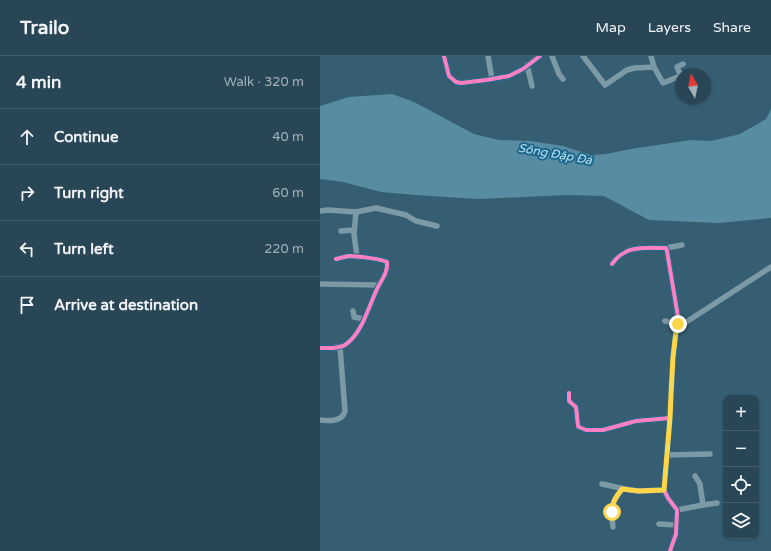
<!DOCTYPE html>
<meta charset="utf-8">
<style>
body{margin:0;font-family:"Varela Round",sans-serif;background:#345060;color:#f1f3f6}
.controls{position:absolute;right:12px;bottom:12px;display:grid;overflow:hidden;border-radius:8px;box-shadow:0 1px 3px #0004}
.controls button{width:36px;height:36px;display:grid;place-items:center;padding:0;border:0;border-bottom:1px solid #445e6c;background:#284656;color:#f1f3f6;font:20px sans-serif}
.compass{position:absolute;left:355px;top:12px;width:36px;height:36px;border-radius:50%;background:#284656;box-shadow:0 1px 3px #0004;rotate:351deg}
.stop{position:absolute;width:12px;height:12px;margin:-9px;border:3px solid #ffd54a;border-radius:50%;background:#fff}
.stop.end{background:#ffd54a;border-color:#fff;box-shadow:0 1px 4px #0008}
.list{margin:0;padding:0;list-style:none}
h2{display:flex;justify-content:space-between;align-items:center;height:52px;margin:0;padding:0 16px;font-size:17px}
h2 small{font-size:13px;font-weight:400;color:#a5b1b9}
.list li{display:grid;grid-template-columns:26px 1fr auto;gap:12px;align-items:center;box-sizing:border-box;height:56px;padding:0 16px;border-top:1px solid #445e6c}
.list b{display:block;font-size:15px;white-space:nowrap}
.list em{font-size:13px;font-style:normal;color:#a5b1b9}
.icon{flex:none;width:22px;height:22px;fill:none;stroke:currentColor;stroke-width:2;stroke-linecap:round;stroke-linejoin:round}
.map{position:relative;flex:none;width:451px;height:495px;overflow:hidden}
header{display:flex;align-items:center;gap:24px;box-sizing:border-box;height:56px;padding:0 20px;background:#284656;border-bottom:1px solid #445e6c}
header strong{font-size:19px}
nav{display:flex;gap:22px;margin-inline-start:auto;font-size:14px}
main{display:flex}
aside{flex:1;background:#284656}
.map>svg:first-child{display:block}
.water{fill:#588ca3}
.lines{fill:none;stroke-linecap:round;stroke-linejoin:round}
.minor{stroke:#7c99a6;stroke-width:5.5}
.cycleway-casing{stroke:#1c678b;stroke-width:6}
.cycleway{stroke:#ff80c0;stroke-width:4}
.route{stroke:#ffd54a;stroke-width:5}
.labels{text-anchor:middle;stroke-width:4;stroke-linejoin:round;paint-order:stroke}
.water-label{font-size:12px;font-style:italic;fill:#b7e2f5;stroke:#1c678b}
</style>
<header>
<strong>Trailo</strong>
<nav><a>Map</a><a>Layers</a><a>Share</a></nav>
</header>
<main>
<aside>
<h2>4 min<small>Walk · 320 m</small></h2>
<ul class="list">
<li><svg class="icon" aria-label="ahead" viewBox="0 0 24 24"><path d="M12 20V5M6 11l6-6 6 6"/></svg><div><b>Continue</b></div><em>40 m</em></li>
<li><svg class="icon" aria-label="right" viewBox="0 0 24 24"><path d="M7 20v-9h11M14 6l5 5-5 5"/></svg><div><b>Turn right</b></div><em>60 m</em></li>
<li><svg class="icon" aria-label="left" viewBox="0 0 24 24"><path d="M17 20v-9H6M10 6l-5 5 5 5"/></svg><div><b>Turn left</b></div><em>220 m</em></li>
<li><svg class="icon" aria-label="arrive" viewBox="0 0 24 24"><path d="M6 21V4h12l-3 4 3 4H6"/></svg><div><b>Arrive at destination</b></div></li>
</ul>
</aside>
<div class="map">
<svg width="451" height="495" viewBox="0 0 451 495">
<rect width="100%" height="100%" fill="#355e72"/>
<polygon class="water" points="72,38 94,46 154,78 179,84 210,85 243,90 271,99 286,98 311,93 371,84 391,85 420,78 446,63 451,53 451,162 399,167 329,164 284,140 247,139 158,143 95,139 61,136 23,126 0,123 0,50 29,41"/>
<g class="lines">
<g class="minor">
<polyline points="124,0 129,20 136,26 141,27 166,24 189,20 203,13 220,0"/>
<polyline points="168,0 172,23"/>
<polyline points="232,0 239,18 243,23"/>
<polyline points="263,0 285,29 307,14 314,12 334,11"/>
<polyline points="331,0 334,11 343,27 360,20 360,18 357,11 363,8"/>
<polyline points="207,9 212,30"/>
<polyline points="0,155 8,154 36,156 56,152 86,159 96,165 117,170"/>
<polyline points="36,156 34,178 37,201"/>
<polyline points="21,175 34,174"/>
<polyline points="346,192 362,189"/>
<path d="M292,208C295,204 299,199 304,197C313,190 335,192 346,192L347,195L358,261L353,301L351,338L350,362L344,434L348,442L357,454L356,478L350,495"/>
<polyline points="0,228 59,229"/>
<polyline points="33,255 34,261 44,263"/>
<polyline points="345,265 358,268"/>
<polyline points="357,272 451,211"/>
<path d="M0,292C8,292 18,293 25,289C43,277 49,248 59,229C63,222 68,215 67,206C62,203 36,200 29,200C24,201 20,202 16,203"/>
<polyline points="249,337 249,345 256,351 258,370 259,371 266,374 283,374 316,365 350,362"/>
<path d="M0,364C10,365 22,366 25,355L20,291"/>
<polyline points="347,399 390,398"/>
<polyline points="375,420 380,428 383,449"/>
<polyline points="282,428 310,434 319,435 344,434"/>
<polyline points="357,454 383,449 397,447"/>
<polyline points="339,468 356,469"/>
<path d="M293,471C291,452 290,448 302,433"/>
</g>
<g class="cycleway-casing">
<g id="cycleway">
<polyline points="124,0 129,20 136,26 141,27 166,24 189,20 203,13 220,0"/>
<path d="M292,208C295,204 299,199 304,197C313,190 335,192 346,192L347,195L358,261L353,301L351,338L350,362L344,434L348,442L357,454L356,478L350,495"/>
<path d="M0,292C8,292 18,293 25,289C43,277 49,248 59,229C63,222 68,215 67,206C62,203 36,200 29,200C24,201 20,202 16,203"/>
<polyline points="249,337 249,345 256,351 258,370 259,371 266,374 283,374 316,365 350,362"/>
</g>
</g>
<use href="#cycleway" class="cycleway"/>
</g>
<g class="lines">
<path class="route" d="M292,456C292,446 296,441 302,433L319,435L344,434L350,362L351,338L353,301L356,275L358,268"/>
</g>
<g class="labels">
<g class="water-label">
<text transform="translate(235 98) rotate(10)" y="4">Sông Đập Đá</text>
</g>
</g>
</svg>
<div class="controls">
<button>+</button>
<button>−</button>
<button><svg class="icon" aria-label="locate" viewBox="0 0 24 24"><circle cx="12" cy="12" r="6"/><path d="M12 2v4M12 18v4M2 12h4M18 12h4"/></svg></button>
<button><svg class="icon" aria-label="layers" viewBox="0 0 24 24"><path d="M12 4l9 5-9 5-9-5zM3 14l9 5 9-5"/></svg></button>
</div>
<svg class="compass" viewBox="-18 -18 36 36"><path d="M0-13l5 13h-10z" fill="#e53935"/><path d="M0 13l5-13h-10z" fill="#a5b1b9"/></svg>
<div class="stop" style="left:292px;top:456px"></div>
<div class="stop end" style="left:358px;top:268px"></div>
</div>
</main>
